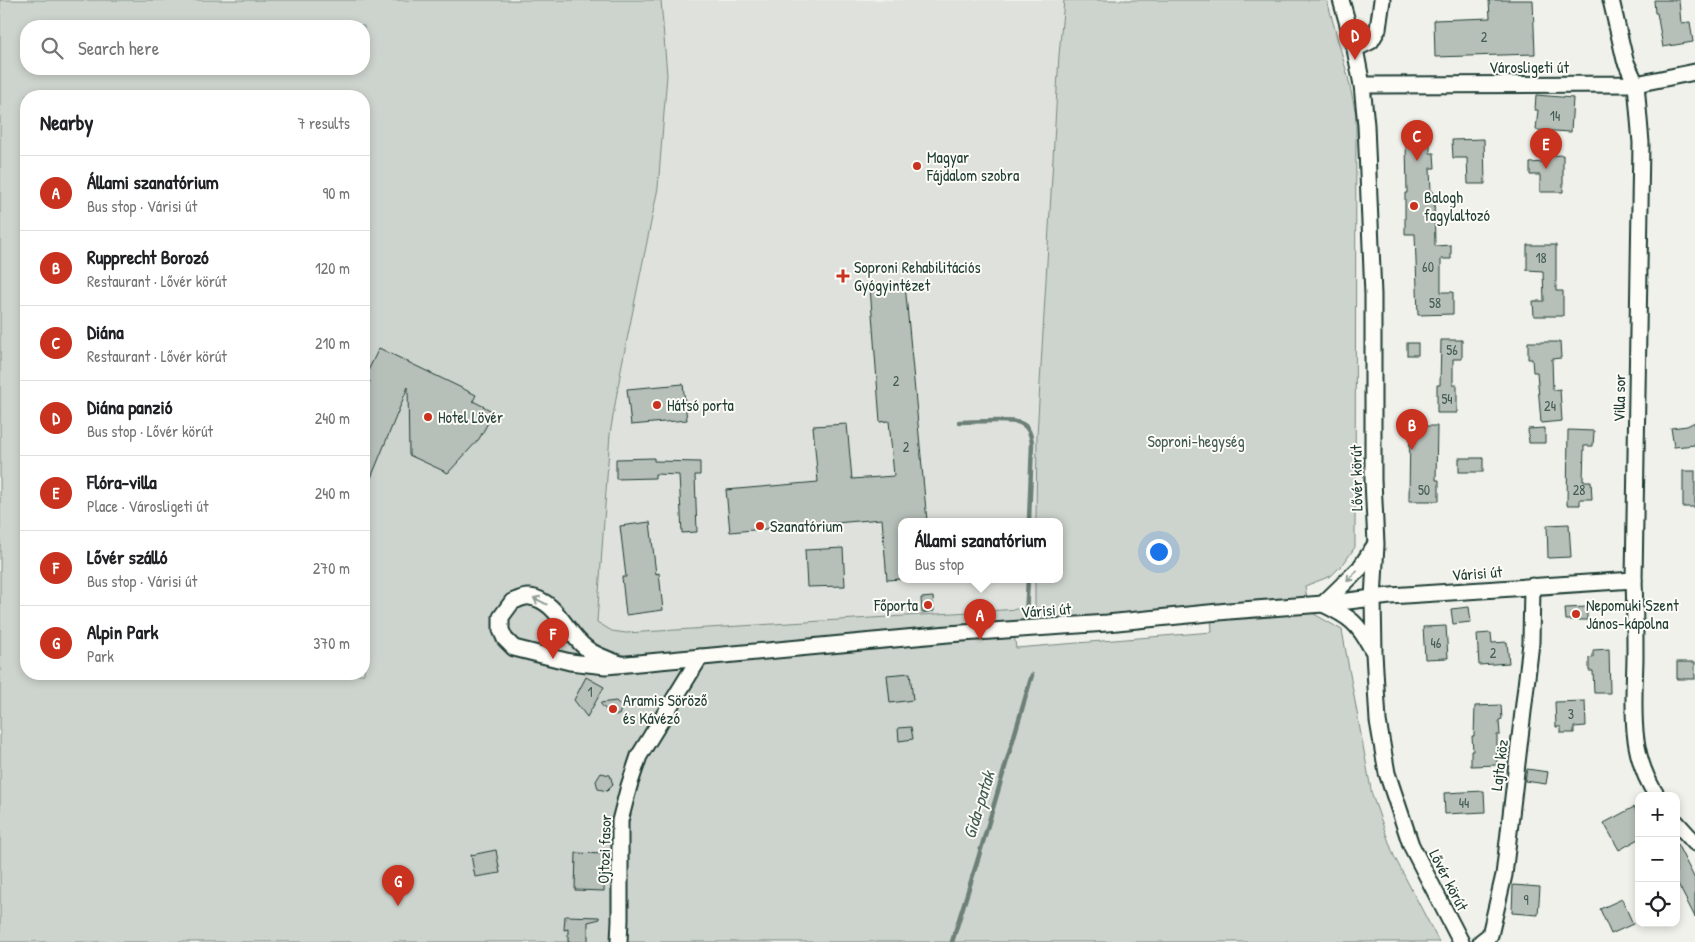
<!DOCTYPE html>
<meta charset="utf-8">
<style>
body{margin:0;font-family:"Patrick Hand",sans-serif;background:#f2f2f2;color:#202124}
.controls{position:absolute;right:15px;bottom:15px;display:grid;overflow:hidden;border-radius:10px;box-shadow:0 2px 8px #0003}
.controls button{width:45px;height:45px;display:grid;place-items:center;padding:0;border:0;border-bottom:1px solid #e0e0e0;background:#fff;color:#202124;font:25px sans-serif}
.you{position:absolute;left:1158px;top:551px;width:18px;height:18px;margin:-12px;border:4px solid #fff;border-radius:50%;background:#1a73e8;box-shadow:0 0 0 8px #1a73e833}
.badge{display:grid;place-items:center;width:32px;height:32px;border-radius:50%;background:#c8321e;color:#fff;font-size:16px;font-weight:700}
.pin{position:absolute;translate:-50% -41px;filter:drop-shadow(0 1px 2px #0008)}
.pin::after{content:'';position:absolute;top:26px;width:18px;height:15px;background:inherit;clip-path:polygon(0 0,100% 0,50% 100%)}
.popup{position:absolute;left:898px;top:518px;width:165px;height:65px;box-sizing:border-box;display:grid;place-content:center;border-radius:10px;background:#fff;filter:drop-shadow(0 1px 4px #0005);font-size:16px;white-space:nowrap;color:#757577}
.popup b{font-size:19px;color:#202124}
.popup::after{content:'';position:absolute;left:50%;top:100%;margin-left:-10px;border:10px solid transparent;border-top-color:#fff}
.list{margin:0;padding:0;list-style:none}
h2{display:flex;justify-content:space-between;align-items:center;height:65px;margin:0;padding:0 20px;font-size:21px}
h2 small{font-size:16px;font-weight:400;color:#757577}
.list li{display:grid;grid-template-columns:32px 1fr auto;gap:15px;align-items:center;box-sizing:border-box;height:75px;padding:0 20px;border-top:1px solid #e0e0e0}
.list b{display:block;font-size:19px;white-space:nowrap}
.list p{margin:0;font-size:16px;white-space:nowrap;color:#757577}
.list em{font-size:16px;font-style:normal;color:#757577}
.icon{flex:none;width:28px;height:28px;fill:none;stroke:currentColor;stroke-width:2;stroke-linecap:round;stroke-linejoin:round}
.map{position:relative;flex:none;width:1695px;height:942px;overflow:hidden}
.search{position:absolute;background:#fff;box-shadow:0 2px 8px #0003;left:20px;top:20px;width:350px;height:55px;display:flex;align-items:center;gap:12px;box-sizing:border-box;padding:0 18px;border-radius:20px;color:#757577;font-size:19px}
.panel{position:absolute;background:#fff;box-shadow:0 2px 8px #0003;left:20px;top:90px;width:350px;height:590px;border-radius:20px}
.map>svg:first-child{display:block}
.built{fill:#dfe2dc}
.green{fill:#cdd3cd;stroke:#768880;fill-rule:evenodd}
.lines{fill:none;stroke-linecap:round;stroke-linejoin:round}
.stream{stroke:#6c8077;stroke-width:4.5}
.building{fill:#b6bfb8;stroke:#1f3d34}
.minor-casing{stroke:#1f3d34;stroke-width:19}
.minor{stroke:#fdfcf7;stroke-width:15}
.oneway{stroke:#8e9c96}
.poi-dot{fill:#c8321e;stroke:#fdfcf7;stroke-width:2}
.labels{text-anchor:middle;stroke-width:4;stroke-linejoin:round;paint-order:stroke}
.number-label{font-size:14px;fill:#455e55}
.street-label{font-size:16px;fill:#1f3d34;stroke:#fdfcf7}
.poi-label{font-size:16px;fill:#1f3d34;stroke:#fdfcf7;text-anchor:start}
.park-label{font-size:16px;fill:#425b53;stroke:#fdfcf7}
.water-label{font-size:18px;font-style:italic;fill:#455e56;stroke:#fdfcf7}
</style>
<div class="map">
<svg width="1695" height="942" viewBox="0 0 1695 942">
<rect width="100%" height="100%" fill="#f0f1eb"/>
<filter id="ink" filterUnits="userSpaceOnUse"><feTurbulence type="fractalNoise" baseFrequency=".02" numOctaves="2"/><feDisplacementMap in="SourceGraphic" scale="10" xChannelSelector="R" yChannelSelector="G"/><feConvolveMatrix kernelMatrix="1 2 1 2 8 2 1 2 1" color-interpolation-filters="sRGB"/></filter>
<g filter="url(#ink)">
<polygon class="built" points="661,0 1064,0 1059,55 1037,435 1036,521 901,521 901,579 1035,579 1035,608 626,633 612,631 597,622 610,434 622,364 658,188 667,75"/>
<path class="green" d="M0,0H661L667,75L658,188L622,364L610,434L597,622L612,631L626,633L1035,608V579H1059V521H1036L1037,435L1059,55L1064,0H1327L1348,77L1356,114L1355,547L1344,563L1331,576L1305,586L1309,611L1342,630L1372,795L1394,856L1439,942H0ZM26,26H364V69H26ZM26,96H364V674H26ZM1211,616L1212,632L1016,648L1014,633Z"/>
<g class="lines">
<g class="stream">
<path d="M959,422C971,422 1011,419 1020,423C1029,426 1031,435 1032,443L1029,521"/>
<polyline points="1026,616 1028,579"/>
<polyline points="952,942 978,859 1032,675"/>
</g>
</g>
<g class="building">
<polygon points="1489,0 1533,0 1535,54 1435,57 1434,20 1490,18"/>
<polygon points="1654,0 1679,0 1681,23 1690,22 1693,42 1663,47 1657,13 1655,13"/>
<polygon points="1536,95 1573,98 1571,132 1536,130 1538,110 1535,110"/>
<polygon points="1484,139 1485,184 1468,184 1467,158 1453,158 1452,140"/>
<polygon points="1430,142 1430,153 1434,153 1435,168 1430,168 1431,192 1434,192 1435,246 1451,245 1451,259 1441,259 1441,292 1453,292 1453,314 1418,315 1415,234 1405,234 1405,193 1407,193 1406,143"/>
<polygon points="1563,155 1563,192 1540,192 1540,175 1530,175 1530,163 1543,162 1543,156"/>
<polygon points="1527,245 1556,245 1556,291 1563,291 1563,316 1534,316 1533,301 1544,301 1543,271 1527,270"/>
<polygon points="905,284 927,521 901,521 901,579 887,580 882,519 730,532 726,490 818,482 813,426 847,424 852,479 894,476 889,421 880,422 870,287"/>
<polygon points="1441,340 1462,340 1462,359 1453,359 1453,385 1457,385 1457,413 1437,413 1437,385 1440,385"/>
<polygon points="1528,342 1560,342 1561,358 1552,359 1553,390 1560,389 1562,421 1541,423 1537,372 1533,372 1532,359 1528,359"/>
<rect x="1407" y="343" width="11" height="12"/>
<polygon points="379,348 476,395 473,401 494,412 479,439 448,473 409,455 408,387 364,495 364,394 370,381 364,379"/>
<polygon points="683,384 687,420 631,425 627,389"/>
<polygon points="1695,422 1695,445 1674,447 1671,428 1687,426"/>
<polygon points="1410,426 1437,426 1436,480 1439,480 1439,501 1409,501"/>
<polygon points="1545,428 1545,443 1529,443 1528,429"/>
<polygon points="1568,430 1594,431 1593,446 1584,446 1583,481 1591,481 1592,499 1580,499 1580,505 1567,505"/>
<polygon points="654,458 654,461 700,462 700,475 695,475 697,532 682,533 679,475 655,474 655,478 616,479 616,459"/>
<rect x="1459" y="458" width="24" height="14"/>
<rect x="1683" y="471" width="12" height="36"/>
<polygon points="650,522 656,574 659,573 663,610 626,615 622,577 626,577 620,526"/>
<polygon points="1569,524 1571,557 1548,558 1547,525"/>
<polygon points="843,548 845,586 807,587 805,550"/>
<polygon points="933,597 934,611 922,613 921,598"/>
<polygon points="1469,607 1471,622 1453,624 1451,609"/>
<polygon points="1587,607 1587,620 1566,620 1565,608"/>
<polygon points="1446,626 1448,658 1425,659 1423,627"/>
<polygon points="1491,633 1492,643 1507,642 1509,663 1479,665 1477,634"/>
<polygon points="1609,649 1610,693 1594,693 1593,671 1589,671 1589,658 1593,657 1593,650"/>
<rect x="1677" y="662" width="18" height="17"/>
<polygon points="910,673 913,700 890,703 887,675"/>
<polygon points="586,677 604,687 587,717 574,700"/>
<polygon points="616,701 622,707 619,715 610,715 600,703"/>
<polygon points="1585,701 1586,726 1574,727 1574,733 1561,733 1561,727 1556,727 1555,702"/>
<polygon points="1501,705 1502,719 1499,720 1500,735 1497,735 1497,765 1471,766 1471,751 1473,751 1472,736 1474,736 1475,706"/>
<polygon points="911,727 913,739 899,741 898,728"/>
<polygon points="1527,769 1548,772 1546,784 1525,781"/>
<polygon points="601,773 610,775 613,785 607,791 598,789 596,781"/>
<polygon points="1484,791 1485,812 1445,814 1444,793"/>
<polygon points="1634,807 1639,816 1639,839 1619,850 1604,823"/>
<polygon points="1676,842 1695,879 1695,917 1676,880"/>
<polygon points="496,850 500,873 475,877 471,855"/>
<polygon points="576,853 605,854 604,891 575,890"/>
<polygon points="1513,885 1540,887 1538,915 1512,913"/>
<polygon points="1622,899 1633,924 1611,934 1600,909"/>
<polygon points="565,916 599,917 600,919 588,922 588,942 568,942 568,929 564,930"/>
</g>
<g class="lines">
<g class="minor-casing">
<g id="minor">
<polyline points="1341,0 1355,49 1362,85 1366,125 1373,295 1373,480 1376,544 1373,599 1374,653 1378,721 1387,773 1411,845 1461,942"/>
<path d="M1611,0L1625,60L1636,84L1641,143L1634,580C1635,606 1635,632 1635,658C1634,707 1628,753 1657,796"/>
<polyline points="1355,49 1371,41 1378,29 1382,0"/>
<polyline points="1362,85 1636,84 1695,72"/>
<polyline points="1323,604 1360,568 1375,545"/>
<path d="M1323,604C1350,617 1358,623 1372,649"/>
<path d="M621,664C609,660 596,656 586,648C567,634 556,600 530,597C524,596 517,600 512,602L501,617V630L505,639L514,648L570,662L606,666L948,634L1107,623L1229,611L1323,604L1390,596L1634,580"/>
<polyline points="1676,822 1695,843"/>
<polyline points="619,942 620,920 620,821 629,786 639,756 700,657"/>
<polyline points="1481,942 1490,935 1504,875 1531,643 1532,586"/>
</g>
</g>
<use href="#minor" class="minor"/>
</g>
<defs><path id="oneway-shaft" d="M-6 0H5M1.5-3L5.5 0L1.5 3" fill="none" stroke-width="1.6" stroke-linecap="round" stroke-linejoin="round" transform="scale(1.25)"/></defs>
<g class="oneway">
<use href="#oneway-shaft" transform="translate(1352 576) rotate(133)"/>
<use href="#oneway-shaft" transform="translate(540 601) rotate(-153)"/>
</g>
</g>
<g class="poi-dot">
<circle cx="917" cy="166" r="5"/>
<circle cx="1414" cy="206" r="5"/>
<path d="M840.5 268.5h5v5h5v5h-5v5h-5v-5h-5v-5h5z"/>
<circle cx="657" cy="405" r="5"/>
<circle cx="428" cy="417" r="5"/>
<circle cx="760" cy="526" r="5"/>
<circle cx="928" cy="605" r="5"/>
<circle cx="1576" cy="614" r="5"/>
<circle cx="613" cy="709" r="5"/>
</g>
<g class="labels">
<g class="number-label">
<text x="1484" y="42">2</text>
<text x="1555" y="121">14</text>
<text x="1541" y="263">18</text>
<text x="1428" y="272">60</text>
<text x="1435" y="308">58</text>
<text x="1452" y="355">56</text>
<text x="896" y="386">2</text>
<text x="1447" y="404">54</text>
<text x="1550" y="411">24</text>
<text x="906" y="452">2</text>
<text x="1424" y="495">50</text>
<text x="1579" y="495">28</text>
<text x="1436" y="648">46</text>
<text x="1493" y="658">2</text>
<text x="590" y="697">1</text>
<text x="1571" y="719">3</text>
<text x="1464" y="808">44</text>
<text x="1526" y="905">9</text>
</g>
<g class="street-label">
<text x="1529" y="73">Városligeti út</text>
<text transform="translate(1619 398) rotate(-89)" y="6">Villa sor</text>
<text transform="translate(1356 478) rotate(-91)" y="6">Lővér körút</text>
<text transform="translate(1477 573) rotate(-4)" y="6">Várisi út</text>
<text transform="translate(1046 610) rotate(-4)" y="6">Várisi út</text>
<text transform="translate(1499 765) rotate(-83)" y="6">Lajta köz</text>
<text transform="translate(604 849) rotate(-88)" y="6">Ojtozi fasor</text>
<text transform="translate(1449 880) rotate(63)" y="6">Lővér körút</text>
</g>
<g class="poi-label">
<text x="927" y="163">Magyar<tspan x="927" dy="18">Fájdalom szobra</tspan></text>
<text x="1424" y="203">Balogh<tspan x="1424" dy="18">fagylaltozó</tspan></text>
<text x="854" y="273">Soproni Rehabilitációs<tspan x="854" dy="18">Gyógyintézet</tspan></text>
<text x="667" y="411">Hátsó porta</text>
<text x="438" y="423">Hotel Lövér</text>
<text x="770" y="532">Szanatórium</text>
<text x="918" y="611" text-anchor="end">Főporta</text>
<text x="1586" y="611">Nepomuki Szent<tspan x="1586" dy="18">János-kápolna</tspan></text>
<text x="623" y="706">Aramis Söröző<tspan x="623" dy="18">és Kávézó</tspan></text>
</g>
<g class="park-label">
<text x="1196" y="447">Soproni-hegység</text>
</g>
<g class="water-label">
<text transform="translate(979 805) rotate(-73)" y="6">Gida-patak</text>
</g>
</g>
</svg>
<div class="controls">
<button>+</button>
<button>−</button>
<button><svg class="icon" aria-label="locate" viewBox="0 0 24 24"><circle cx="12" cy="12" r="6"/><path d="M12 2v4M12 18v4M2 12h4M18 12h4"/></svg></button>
</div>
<div class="you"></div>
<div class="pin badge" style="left:980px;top:640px">A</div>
<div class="popup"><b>Állami szanatórium</b>Bus stop</div>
<div class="pin badge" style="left:1412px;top:450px">B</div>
<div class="pin badge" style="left:1417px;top:161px">C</div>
<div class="pin badge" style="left:1355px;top:60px">D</div>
<div class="pin badge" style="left:1546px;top:169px">E</div>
<div class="pin badge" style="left:553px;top:659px">F</div>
<div class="pin badge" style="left:398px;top:906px">G</div>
<div class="search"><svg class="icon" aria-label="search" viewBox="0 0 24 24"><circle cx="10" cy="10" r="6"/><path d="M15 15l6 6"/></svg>Search here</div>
<section class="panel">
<h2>Nearby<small>7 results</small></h2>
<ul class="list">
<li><span class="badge">A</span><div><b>Állami szanatórium</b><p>Bus stop · Várisi út</p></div><em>90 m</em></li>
<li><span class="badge">B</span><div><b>Rupprecht Borozó</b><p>Restaurant · Lővér körút</p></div><em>120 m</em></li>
<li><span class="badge">C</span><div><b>Diána</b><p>Restaurant · Lővér körút</p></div><em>210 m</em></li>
<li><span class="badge">D</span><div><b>Diána panzió</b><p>Bus stop · Lővér körút</p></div><em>240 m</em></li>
<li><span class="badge">E</span><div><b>Flóra-villa</b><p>Place · Városligeti út</p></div><em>240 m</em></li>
<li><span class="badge">F</span><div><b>Lővér szálló</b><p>Bus stop · Várisi út</p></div><em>270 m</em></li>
<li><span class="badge">G</span><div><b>Alpin Park</b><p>Park</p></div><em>370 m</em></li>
</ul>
</section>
</div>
